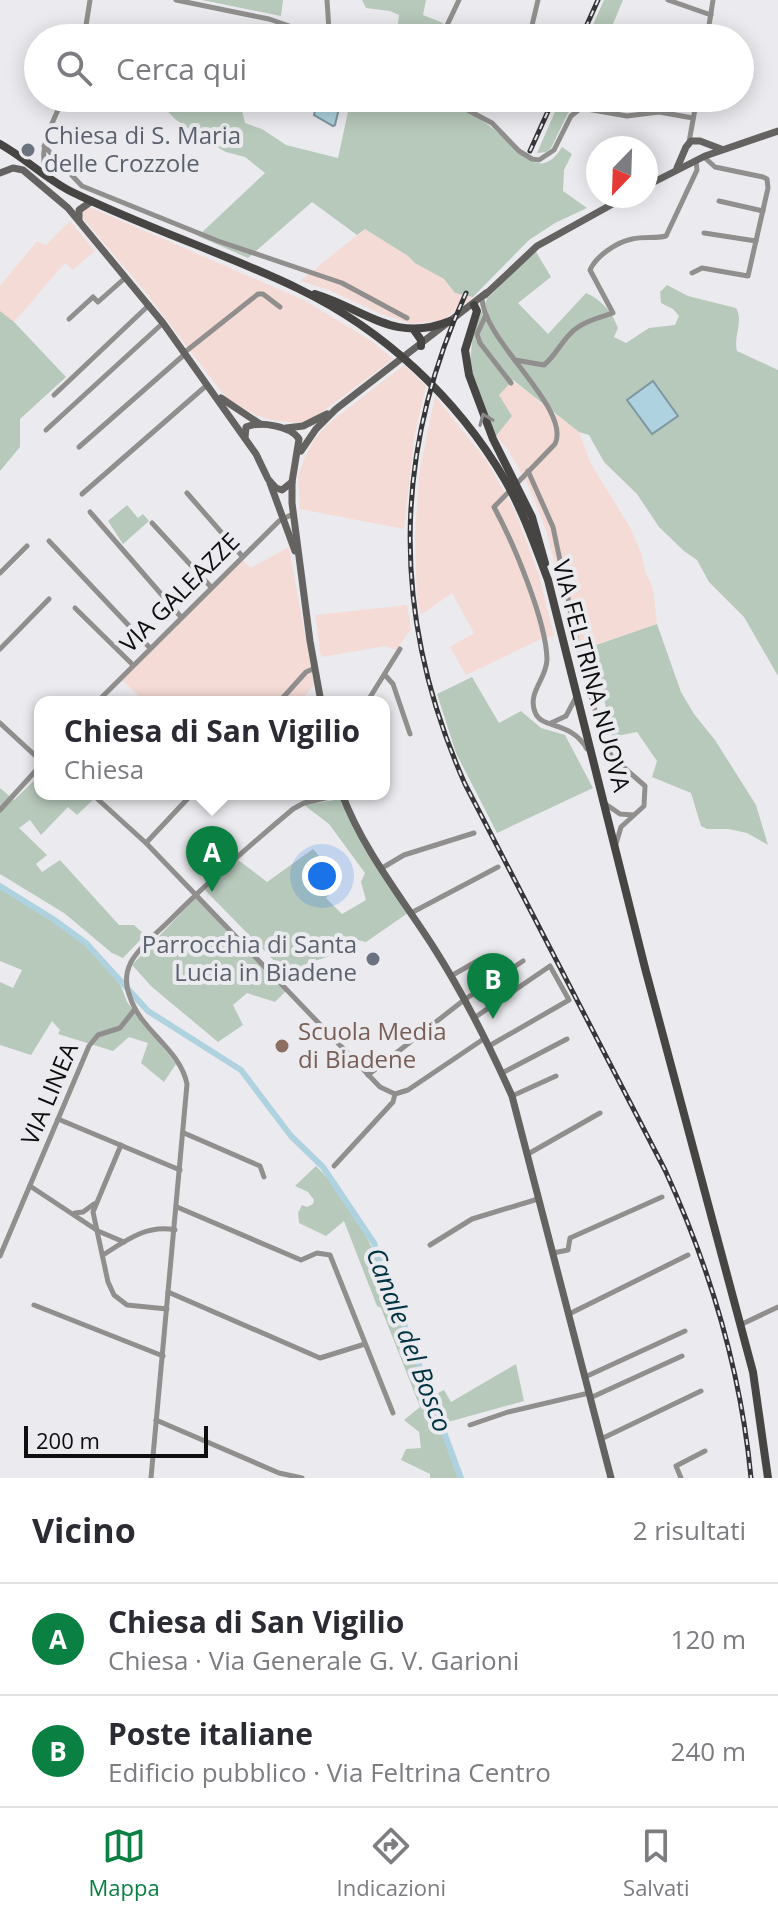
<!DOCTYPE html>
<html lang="it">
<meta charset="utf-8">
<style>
body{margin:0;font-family:"Open Sans",sans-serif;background:#f7f7f7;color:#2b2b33}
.compass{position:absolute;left:586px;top:136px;width:72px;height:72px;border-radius:50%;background:#fff;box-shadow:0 4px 20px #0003;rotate:203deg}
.scale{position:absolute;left:24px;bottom:20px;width:184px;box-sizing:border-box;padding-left:8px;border:4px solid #0e0e0f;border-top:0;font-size:22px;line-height:28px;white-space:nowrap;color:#0e0e0f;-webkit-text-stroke:6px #ebebef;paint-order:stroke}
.you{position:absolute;left:322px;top:876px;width:28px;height:28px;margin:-20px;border:6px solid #fff;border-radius:50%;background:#1a73e8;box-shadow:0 0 0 12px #1a73e833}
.badge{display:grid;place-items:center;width:52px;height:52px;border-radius:50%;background:#0b8043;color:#fff;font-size:26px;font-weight:700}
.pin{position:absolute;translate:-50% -66px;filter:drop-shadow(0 2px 4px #0008)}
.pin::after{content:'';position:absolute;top:42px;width:28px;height:24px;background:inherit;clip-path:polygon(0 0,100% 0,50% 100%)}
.popup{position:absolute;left:34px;top:696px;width:356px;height:104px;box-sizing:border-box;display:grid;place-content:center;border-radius:16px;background:#fff;filter:drop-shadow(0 2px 6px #0005);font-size:26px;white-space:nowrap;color:#7c7c81}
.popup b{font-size:30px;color:#2b2b33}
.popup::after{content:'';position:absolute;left:50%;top:100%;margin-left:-16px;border:16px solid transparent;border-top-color:#fff}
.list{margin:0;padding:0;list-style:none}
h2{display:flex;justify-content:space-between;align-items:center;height:104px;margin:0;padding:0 32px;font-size:34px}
h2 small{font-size:26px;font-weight:400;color:#7c7c81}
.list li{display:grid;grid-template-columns:52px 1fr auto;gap:24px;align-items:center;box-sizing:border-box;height:112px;padding:0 32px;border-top:2px solid #e1e1e2}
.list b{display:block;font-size:30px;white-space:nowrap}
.list p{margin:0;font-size:26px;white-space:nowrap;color:#7c7c81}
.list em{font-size:26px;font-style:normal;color:#7c7c81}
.icon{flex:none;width:44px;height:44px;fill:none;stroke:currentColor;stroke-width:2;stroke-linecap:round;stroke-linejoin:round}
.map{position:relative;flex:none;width:778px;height:1478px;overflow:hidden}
.search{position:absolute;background:#fff;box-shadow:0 4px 20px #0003;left:24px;right:24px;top:24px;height:88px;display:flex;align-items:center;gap:20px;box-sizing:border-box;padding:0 28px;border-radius:44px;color:#7c7c81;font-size:30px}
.sheet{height:328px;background:#fff}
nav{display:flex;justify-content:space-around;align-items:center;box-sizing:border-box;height:112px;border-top:2px solid #e1e1e2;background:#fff;font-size:22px;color:#7c7c81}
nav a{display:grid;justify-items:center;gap:4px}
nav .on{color:#0b8043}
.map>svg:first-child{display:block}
.industrial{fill:#f5dbd6}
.green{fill:#b7c9bb}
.water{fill:#aed2df;stroke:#7e97a1;stroke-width:2}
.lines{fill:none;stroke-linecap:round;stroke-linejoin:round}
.canal{stroke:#aed2df;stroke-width:6}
.street{stroke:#908f8e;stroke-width:5}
.secondary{stroke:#656361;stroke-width:7}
.primary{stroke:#474543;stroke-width:8}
.rail-casing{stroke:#363638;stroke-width:5}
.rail{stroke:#ebebef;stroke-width:2;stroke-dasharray:6;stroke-linecap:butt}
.oneway{stroke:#898788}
.worship-dot{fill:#6b7280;stroke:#ebebef;stroke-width:3}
.education-dot{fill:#8d6e63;stroke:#ebebef;stroke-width:3}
.labels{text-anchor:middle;stroke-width:8;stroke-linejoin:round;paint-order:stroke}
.worship-label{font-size:24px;fill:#5b616d;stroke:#ebebef;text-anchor:start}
.street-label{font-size:24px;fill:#0e0e0f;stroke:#ebebef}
.education-label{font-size:24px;fill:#785e54;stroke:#ebebef;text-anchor:start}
.water-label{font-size:26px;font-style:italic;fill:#003342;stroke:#ebebef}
</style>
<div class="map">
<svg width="778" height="1478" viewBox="0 0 778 1478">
<rect width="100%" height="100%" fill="#ebebef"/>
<g class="industrial">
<polygon points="85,205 304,300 373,342 393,359 306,424 272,420 258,416 227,399 143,289 80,215"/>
<polygon points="70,221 95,251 73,270 65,263 14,322 0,311 0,286 37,241 46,245"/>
<polygon points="365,229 408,256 415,263 444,279 455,293 473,297 443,320 412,324 381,314 329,290 300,281"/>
<polygon points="404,365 426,386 415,433 404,529 300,509 298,476 305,457 314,440 328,424"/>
<polygon points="512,380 579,432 591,464 630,527 642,555 645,571 653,588 657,624 594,645 597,660 578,673 565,604 546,530 531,491 507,448 496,436 512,416 499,395"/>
<polygon points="435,396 486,460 515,511 539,575 554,636 539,640 466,675 450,647 474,633 452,593 421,615 417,601 415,536 419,474"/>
<polygon points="289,547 314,685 300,702 145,702 122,680 242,560 251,568"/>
<polygon points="407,605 411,629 396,650 386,646 321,657 315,615"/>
</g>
<g class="green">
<polygon points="202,0 283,0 281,16"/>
<polygon points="362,0 426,0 423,15 443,23 438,38 396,38 399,15 390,11 366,8"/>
<polygon points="604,0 623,0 607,38 587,38"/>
<path d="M155,98H202L216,107L242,111L245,123L262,129L286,145L338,158L351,98C380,98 411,94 439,98C455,100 486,122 498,133C517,149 540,184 562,147L572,154L564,170L563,191L587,208L555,223L529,240L473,297L455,293L444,279L415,263L408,256L365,229L357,235L312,202L248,258L198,236L265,173L245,157L226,152L211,144L175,119Z"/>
<path d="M561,98H662L661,107C650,107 639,112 628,111C609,110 588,94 571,107L551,148L546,152L537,153Z"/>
<path d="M535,250L551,277L518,303L548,334L586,293C602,300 612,312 618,328L614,337L626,343L649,328L675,325L679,316L673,309L661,303L660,292L667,285L688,296L736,308C744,321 733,336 737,351L778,370V676L744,617L709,582L697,560L684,551L659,527L637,494L604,462L589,435L579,432L513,380L499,395L512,416L496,436L479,408L470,364L473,332L487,299Z"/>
<polygon points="0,311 14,322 66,377 20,419 20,447 0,471"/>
<polygon points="127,505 138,518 143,514 149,521 123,544 108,521"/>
<polygon points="657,624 681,692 694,714 715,740 756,805 768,845 747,833 728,829 707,829 701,826 691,793 652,777 657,761 637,732 612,737 593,646"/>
<polygon points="472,677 499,723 521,711 541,728 565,735 593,788 497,833 456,753 437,694"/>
<polygon points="40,775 40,794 88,794 94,799 77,815 68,807 41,835 30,820 19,828 47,855 36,864 42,872 60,860 119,925 134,925 145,935 123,958 112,953 64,913 0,874 0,788 14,800"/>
<polygon points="341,799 408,913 366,942 354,939 336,954 309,963 292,979 204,889 237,859 267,882 313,849 342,882 326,898 342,914 366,900 361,882 365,873 329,824 304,805"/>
<polygon points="0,885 59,921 101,956 104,966 121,986 127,1002 176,1064 164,1082 141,1063 148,1043 129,1037 113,1051 58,1034 60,1030 52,1021 31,1055 0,1045 0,982 13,988 22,970 0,961"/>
<polygon points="196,897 287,990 275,1002 247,993 233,1005 243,1025 218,1042 152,987 132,965"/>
<path d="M316,1166C372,1222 386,1285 413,1356C428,1397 444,1437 458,1478H430V1474L401,1460L406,1449L421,1448L419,1432L404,1420L420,1407L381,1308L377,1306L344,1221L326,1236L299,1223L298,1213L302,1205L307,1207L313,1204L314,1200L308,1192L295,1186Z"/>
<polygon points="516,1364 524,1401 448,1422 438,1393 444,1390 451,1402"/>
</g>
<g class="water">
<polygon points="336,98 340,104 335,125 333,126 314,115 318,99"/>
<polygon points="653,381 678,416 652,434 627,400"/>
</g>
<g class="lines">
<polyline class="canal" points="0,886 53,919 86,943 148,1011 241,1070 291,1136 323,1167 374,1243 461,1478"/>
<g class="street">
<polyline points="176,0 269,19 324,38"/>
<polyline points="668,0 711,15"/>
<polyline points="490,34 502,38"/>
<polyline points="84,38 90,0"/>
<polyline points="326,38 329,30 327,0"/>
<polyline points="441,38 459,0"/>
<polyline points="529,38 538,0"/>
<polyline points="637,38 641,32 655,32 672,38"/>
<polyline points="707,38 713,0"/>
<polyline points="445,98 492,123 519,151 532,159 539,160 554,150 571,116 581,108 627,116 659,112 693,118"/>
<polyline points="689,142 697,98"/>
<polyline points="44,146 82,186 218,241 342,283 407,318"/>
<path d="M49,176C34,151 54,122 63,98"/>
<polyline points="719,201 763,211"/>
<polyline points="704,233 756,241"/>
<polyline points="692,273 702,268 748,276 768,188 767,179 763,177 715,167 704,157"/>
<path d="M482,298C483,341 572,409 555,444L494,507C513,542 546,620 547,659C547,679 527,692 535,712C541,730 571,720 587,749"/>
<polyline points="486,315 477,334 480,343 511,383"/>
<polyline points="69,319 93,297 98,302 125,278"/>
<polyline points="185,352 258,294 263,294 280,307"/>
<path d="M515,360L544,365C555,356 560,344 570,334C581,322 598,318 613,313L590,270C596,256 617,242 632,239C644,236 655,239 666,236L697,170L696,161"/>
<polyline points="54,395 149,305"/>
<polyline points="46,430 163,323"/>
<polyline points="79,447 185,354"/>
<polyline points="528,471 553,527 580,656 603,739 612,757 645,786 644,806 621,827 616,844"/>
<polyline points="187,493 242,556"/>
<polyline points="82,494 207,385"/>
<polyline points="90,512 181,617"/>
<polyline points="152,523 211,587"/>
<polyline points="49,541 150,648"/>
<polyline points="0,573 27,546"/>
<polyline points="75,608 133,665"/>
<polyline points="0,649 49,599"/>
<polyline points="385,675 393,684 410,734"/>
<polyline points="97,702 279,521 293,514"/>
<polyline points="279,702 306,672 315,668"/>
<polyline points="367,702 400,649"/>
<polyline points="0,723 40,760"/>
<polyline points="551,723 566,716 576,697"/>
<polyline points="92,794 146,843 380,1087 395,1094"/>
<polyline points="607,805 620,814 633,815"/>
<polyline points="0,810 40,766"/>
<polyline points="146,843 192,794"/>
<polyline points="382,868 404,855 474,833"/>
<polyline points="411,913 498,867"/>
<polyline points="451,976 479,960 492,981"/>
<polyline points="474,1018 550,966 569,1000 489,1046"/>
<polyline points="502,1073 567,1039"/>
<polyline points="368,1075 464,1000 523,961"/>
<polyline points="395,1094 408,1090 485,1038"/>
<polyline points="512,1096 556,1076"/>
<polyline points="58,1119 180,1170"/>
<polyline points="184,1133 260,1166 264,1177"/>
<polyline points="121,1145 93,1212 108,1282 114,1295 127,1305 167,1309"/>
<polyline points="528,1154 600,1113"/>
<polyline points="334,1166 393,1102 395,1094"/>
<polyline points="30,1186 98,1231 124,1242"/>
<polyline points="177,1207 301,1260 317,1253 330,1255 393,1413"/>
<polyline points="75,1213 83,1212 94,1204"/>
<polyline points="430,1245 472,1219 538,1199"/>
<polyline points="553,1253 568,1250 570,1238 662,1197"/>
<path d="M103,1255C125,1241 147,1224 175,1230"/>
<polyline points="0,1256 89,1046 98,1035 120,1028 135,1009"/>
<polyline points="168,1292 320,1358 365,1344"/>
<polyline points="34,1305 163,1356"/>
<polyline points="569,1314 688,1255"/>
<polyline points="740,1325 778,1307"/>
<polyline points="585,1377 685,1331"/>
<polyline points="590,1398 682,1356"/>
<polyline points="156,1420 279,1473 302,1478"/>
<polyline points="470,1425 508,1412 589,1393"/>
<polyline points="601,1439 701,1391"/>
<path d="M151,1478L187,1084C180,1049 141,1031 130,997C125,985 125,974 131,962C140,946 157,933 169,921C209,881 250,845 293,809L304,803L342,794"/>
<polyline points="681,1478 676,1466 705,1451"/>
</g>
<g class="secondary">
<polyline points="677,168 686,147 691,141 700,141 721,149"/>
<polyline points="0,173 13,168 23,170 68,208 163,323 256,454 268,479 276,488 282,490 292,482"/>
<polyline points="646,186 705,156 778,131"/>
<polyline points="79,220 79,210 92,201"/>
<polyline points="485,295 537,246 627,196"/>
<polyline points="221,398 260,424"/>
<polyline points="286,428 303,426 327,414"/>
<path d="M245,438L246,427C260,421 291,426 299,439L292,482V503L310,641L321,702"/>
<polyline points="301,451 316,429 336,409 486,293"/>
<polyline points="270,483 295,551"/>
<path d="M342,794C363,850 402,898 434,948C464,995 489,1045 512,1096L611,1478"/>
</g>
<g class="primary">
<path d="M0,144C25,158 45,178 70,191C145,228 225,253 299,289C384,330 457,398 505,480C523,511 535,546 548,580L645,968L753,1372L768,1478"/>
<path d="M315,294C365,309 394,344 450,321"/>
<polyline points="474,305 477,311 465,350 469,375 493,439 532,517 545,563"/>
<polyline points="414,330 421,340 421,346"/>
</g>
<g class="rail-casing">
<g id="rail">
<polyline points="581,38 598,0"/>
<polyline points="530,151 554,98"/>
<path d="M466,293C391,457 392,620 465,784L665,1170C710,1268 741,1371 751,1478"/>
</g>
</g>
<use href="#rail" class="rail"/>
</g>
<defs><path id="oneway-chevron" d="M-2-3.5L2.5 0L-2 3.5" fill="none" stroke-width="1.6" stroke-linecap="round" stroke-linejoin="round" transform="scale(2)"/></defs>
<use class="oneway" href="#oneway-chevron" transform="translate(485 419) rotate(-112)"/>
<g class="worship-dot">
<circle cx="28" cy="150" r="8"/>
<circle cx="373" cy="959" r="8"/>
</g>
<circle class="education-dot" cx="282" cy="1046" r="8"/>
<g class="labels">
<g class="worship-label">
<text x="44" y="144">Chiesa di S. Maria<tspan x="44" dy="28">delle Crozzole</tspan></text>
<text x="357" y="953" text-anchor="end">Parrocchia di Santa<tspan x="357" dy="28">Lucia in Biadene</tspan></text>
</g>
<g class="street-label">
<text transform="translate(180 593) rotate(-45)" y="8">VIA GALEAZZE</text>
<text transform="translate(591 676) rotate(75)" y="8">VIA FELTRINA NUOVA</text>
<text transform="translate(50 1094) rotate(-67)" y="8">VIA LINEA</text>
</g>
<g class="education-label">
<text x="298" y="1040">Scuola Media<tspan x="298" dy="28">di Biadene</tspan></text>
</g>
<g class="water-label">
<text transform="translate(409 1340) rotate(69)" y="9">Canale del Bosco</text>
</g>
</g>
</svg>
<svg class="compass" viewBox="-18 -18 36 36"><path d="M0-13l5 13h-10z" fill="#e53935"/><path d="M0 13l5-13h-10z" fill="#7c7c81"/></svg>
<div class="scale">200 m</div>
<div class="you"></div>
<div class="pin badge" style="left:212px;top:892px">A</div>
<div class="popup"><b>Chiesa di San Vigilio</b>Chiesa</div>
<div class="pin badge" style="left:493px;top:1019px">B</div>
<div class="search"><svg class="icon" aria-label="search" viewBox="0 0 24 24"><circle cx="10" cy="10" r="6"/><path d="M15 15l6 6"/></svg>Cerca qui</div>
</div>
<section class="sheet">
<h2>Vicino<small>2 risultati</small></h2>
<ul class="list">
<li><span class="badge">A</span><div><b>Chiesa di San Vigilio</b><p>Chiesa · Via Generale G. V. Garioni</p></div><em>120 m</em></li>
<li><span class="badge">B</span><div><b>Poste italiane</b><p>Edificio pubblico · Via Feltrina Centro</p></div><em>240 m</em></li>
</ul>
</section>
<nav>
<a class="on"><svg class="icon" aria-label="map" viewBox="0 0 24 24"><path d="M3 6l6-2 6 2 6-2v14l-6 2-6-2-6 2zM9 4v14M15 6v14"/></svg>Mappa</a>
<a><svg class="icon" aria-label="directions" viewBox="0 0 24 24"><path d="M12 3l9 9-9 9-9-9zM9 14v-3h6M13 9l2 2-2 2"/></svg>Indicazioni</a>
<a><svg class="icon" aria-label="saved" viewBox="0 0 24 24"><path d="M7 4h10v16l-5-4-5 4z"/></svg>Salvati</a>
</nav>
